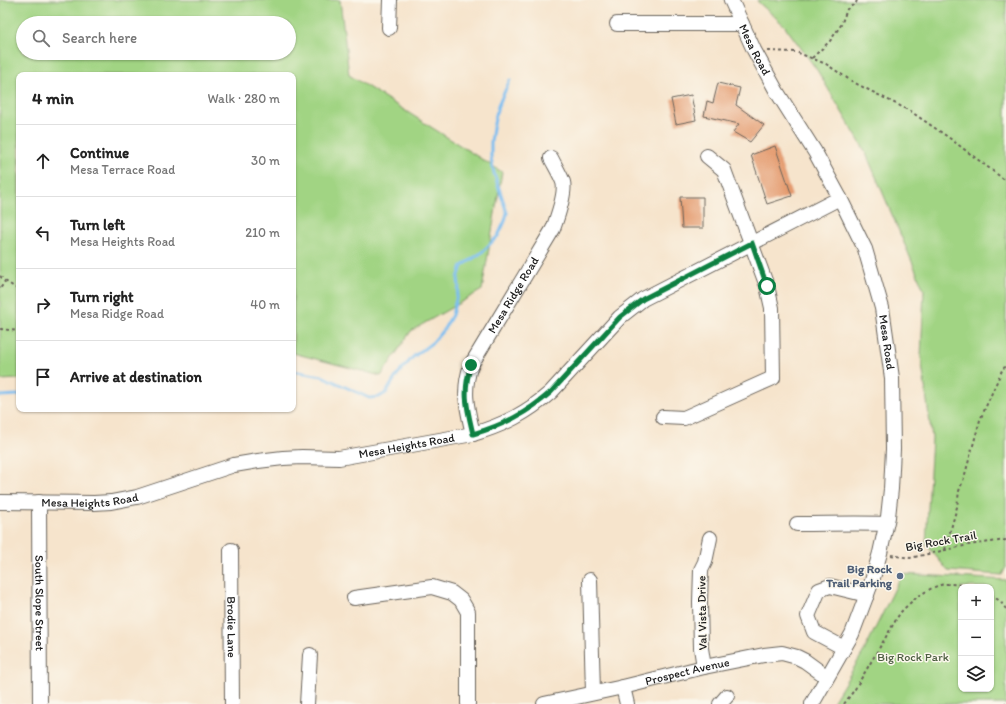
<!DOCTYPE html>
<meta charset="utf-8">
<style>
body{margin:0;font-family:Itim,sans-serif;background:#f6f6f6;color:#222}
.controls{position:absolute;right:12px;bottom:12px;display:grid;overflow:hidden;border-radius:8px;box-shadow:0 1px 3px #0004}
.controls button{width:36px;height:36px;display:grid;place-items:center;padding:0;border:0;border-bottom:1px solid #e0e0e0;background:#fff;color:#222;font:20px sans-serif}
.stop{position:absolute;width:12px;height:12px;margin:-9px;border:3px solid #0b8043;border-radius:50%;background:#fff}
.stop.end{background:#0b8043;border-color:#fff;box-shadow:0 1px 4px #0008}
.list{margin:0;padding:0;list-style:none}
h2{display:flex;justify-content:space-between;align-items:center;height:52px;margin:0;padding:0 16px;font-size:17px}
h2 small{font-size:13px;font-weight:400;color:#767676}
.list li{display:grid;grid-template-columns:26px 1fr auto;gap:12px;align-items:center;box-sizing:border-box;height:72px;padding:0 16px;border-top:1px solid #e0e0e0}
.list b{display:block;font-size:15px;white-space:nowrap}
.list p{margin:0;font-size:13px;white-space:nowrap;color:#767676}
.list em{font-size:13px;font-style:normal;color:#767676}
.icon{flex:none;width:22px;height:22px;fill:none;stroke:currentColor;stroke-width:2;stroke-linecap:round;stroke-linejoin:round}
.map{position:relative;flex:none;width:1006px;height:704px;overflow:hidden}
.search{position:absolute;background:#fff;box-shadow:0 1px 3px #0004;left:16px;top:16px;width:280px;height:44px;display:flex;align-items:center;gap:10px;box-sizing:border-box;padding:0 14px;border-radius:22px;color:#767676;font-size:15px}
.panel{position:absolute;background:#fff;box-shadow:0 1px 3px #0004;left:16px;top:72px;width:280px;height:340px;border-radius:8px}
.map>svg:first-child{display:block}
.green{fill:#a1d483;stroke:#5e7850;fill-rule:evenodd}
.lines{fill:none;stroke-linecap:round;stroke-linejoin:round}
.stream{stroke:#7bbef1;stroke-width:3}
.building{fill:#e49a6d}
.minor-casing{stroke:#68625a;stroke-width:16}
.path{stroke:#68625a;stroke-width:2;stroke-dasharray:3 3;stroke-linecap:butt}
.minor{stroke:#fff;stroke-width:14}
.route{stroke:#0b8043;stroke-width:5}
.service-dot{fill:#5c6f8a;stroke:#fbf7ec;stroke-width:1.5}
.labels{text-anchor:middle;stroke-width:3;stroke-linejoin:round;paint-order:stroke}
.street-label{font-size:12px;fill:#1c1c1c;stroke:#fbf7ec}
.service-label{font-size:12px;font-weight:bold;fill:#4e5e75;stroke:#fbf7ec;text-anchor:end}
.park-label{font-size:12px;fill:#4b5c40;stroke:#fbf7ec}
</style>
<div class="map">
<svg width="1006" height="704" viewBox="0 0 1006 704">
<rect width="100%" height="100%" fill="#fbf7ec"/>
<filter id="ink" filterUnits="userSpaceOnUse"><feTurbulence type="fractalNoise" baseFrequency=".025" numOctaves="2"/><feDisplacementMap in="SourceGraphic" scale="8" xChannelSelector="R" yChannelSelector="G"/><feConvolveMatrix kernelMatrix="1 2 1 2 8 2 1 2 1" color-interpolation-filters="sRGB"/></filter>
<filter id="wash" filterUnits="userSpaceOnUse"><feTurbulence type="fractalNoise" baseFrequency=".012" numOctaves="4" result="noise"/><feDisplacementMap in="SourceGraphic" scale="16" xChannelSelector="R" yChannelSelector="G"/><feGaussianBlur stdDeviation="0.9" result="paint"/><feColorMatrix in="noise" values="0 0 0 0 0 0 0 0 0 0 0 0 0 0 0 0 0 1.4 0 .05"/><feComposite in="paint" operator="in"/></filter>
<g filter="url(#wash)">
<rect width="100%" height="100%" fill="#f6e4cc"/>
<g class="green">
<path d="M0,0H340L349,75L502,172L482,290L411,331L381,376L293,353V75H19V379L0,380ZM23,23H289V53H23Z"/>
<polygon points="757,0 1006,0 1006,567 1002,575 948,571 926,544 932,438 921,357 924,290 865,151 817,70 784,25 758,2"/>
<path d="M902,574L1006,580V704H832L864,651ZM961,587H991V689H961Z"/>
</g>
<g class="lines">
<g class="stream">
<polyline points="293,371 322,376 369,398 379,397 386,393 397,375 413,357 433,342 444,329 452,315 459,287 458,278 462,266 481,253 498,236 505,221 507,213 494,173 491,158 491,142 493,128 498,106 510,80"/>
<polyline points="0,396 19,395"/>
</g>
</g>
<g id="blocks">
<g class="building">
<polygon points="718,83 740,88 736,105 764,125 750,142 733,132 739,124 704,116 707,101 713,103"/>
<polygon points="691,95 696,120 676,124 671,99"/>
<polygon points="775,146 792,196 767,204 751,155"/>
<polygon points="680,197 703,197 703,228 682,228"/>
</g>
</g>
</g>
<g filter="url(#ink)">
<use href="#blocks" fill-opacity="0" stroke="#68625a" stroke-width="1"/>
<g class="lines">
<g class="minor-casing">
<g id="minor">
<path id="s1" d="M731,0L754,50L777,92L815,152L840,198L865,249L882,308L892,378L893,449L891,489L888,517L880,553L872,581L852,634L812,704"/>
<polyline points="617,24 742,24"/>
<polyline points="389,28 390,0"/>
<polyline points="663,417 684,418 773,378 772,308 767,286 724,170 707,156"/>
<path id="s2" d="M473,434C467,408 462,391 471,365L553,229C557,218 566,192 563,182C560,174 555,166 551,158"/>
<path id="s3" d="M0,502L94,503L111,502L137,497L234,465L258,461L283,458L302,457L339,458L473,434C504,425 527,413 551,392L620,317L643,299L840,198"/>
<path id="s4" d="M39,502L40,704"/>
<path d="M797,524C827,524 856,523 886,524"/>
<path id="s5" d="M231,550L232,704"/>
<polyline points="590,580 593,693"/>
<polyline points="354,598 432,587 452,593 461,600 468,612 468,704"/>
<polyline points="844,648 814,632 808,616 819,590 830,586 867,595"/>
<polyline points="704,667 701,648 700,602 701,570 705,562 710,538"/>
<polyline points="623,687 627,704"/>
<polyline points="307,704 310,655"/>
<path id="s6" d="M544,704L623,687L704,667L764,655L782,653L797,657L805,661L827,677"/>
<polyline points="720,704 727,696"/>
</g>
</g>
<g class="path">
<polyline points="768,51 796,52 826,64 853,82 910,111 948,137 1006,181"/>
<polyline points="812,58 830,41 841,25 847,9 856,3 857,0"/>
<polyline points="0,276 5,281 0,289"/>
<polyline points="5,281 19,290"/>
<polyline points="0,329 19,331"/>
<polyline points="945,550 957,507 959,491 964,478 980,420 1003,368 1006,367"/>
<polyline points="891,555 910,558 968,545 1006,540"/>
<polyline points="991,595 1000,601 1006,609"/>
<path d="M844,704L855,689L900,613C911,601 930,585 947,584C955,584 964,585 972,587"/>
<polyline points="1005,704 1006,704"/>
</g>
<use href="#minor" class="minor"/>
</g>
</g>
<g class="lines" filter="url(#ink)">
<path class="route" d="M471,365C462,392 467,408 473,434C504,425 527,413 551,392L620,317L643,299L752,243L767,286"/>
</g>
<circle class="service-dot" cx="900" cy="576" r="4"/>
<g class="labels">
<g class="street-label">
<text dy="4" stroke="none"><textPath href="#s1" startOffset="55">Mesa Road</textPath></text>
<text dy="4" stroke="none"><textPath href="#s2" startOffset="152">Mesa Ridge Road</textPath></text>
<text dy="4" stroke="none"><textPath href="#s1" startOffset="379">Mesa Road</textPath></text>
<text dy="4" stroke="none"><textPath href="#s3" startOffset="414">Mesa Heights Road</textPath></text>
<text dy="4" stroke="none"><textPath href="#s3" startOffset="90">Mesa Heights Road</textPath></text>
<text transform="translate(941 541) rotate(-10)" y="4">Big Rock Trail</text>
<text dy="4" stroke="none"><textPath href="#s4" startOffset="101">South Slope Street</textPath></text>
<text transform="translate(702 613) rotate(-91)" y="4">Val Vista Drive</text>
<text dy="4" stroke="none"><textPath href="#s5" startOffset="77">Brodie Lane</textPath></text>
<text dy="4" stroke="none"><textPath href="#s6" startOffset="147">Prospect Avenue</textPath></text>
</g>
<g class="service-label">
<text x="892" y="573">Big Rock<tspan x="892" dy="14">Trail Parking</tspan></text>
</g>
<g class="park-label">
<text x="913" y="661">Big Rock Park</text>
</g>
</g>
</svg>
<div class="controls">
<button>+</button>
<button>−</button>
<button><svg class="icon" aria-label="layers" viewBox="0 0 24 24"><path d="M12 4l9 5-9 5-9-5zM3 14l9 5 9-5"/></svg></button>
</div>
<div class="stop" style="left:767px;top:286px"></div>
<div class="stop end" style="left:471px;top:365px"></div>
<div class="search"><svg class="icon" aria-label="search" viewBox="0 0 24 24"><circle cx="10" cy="10" r="6"/><path d="M15 15l6 6"/></svg>Search here</div>
<section class="panel">
<h2>4 min<small>Walk · 280 m</small></h2>
<ul class="list">
<li><svg class="icon" aria-label="ahead" viewBox="0 0 24 24"><path d="M12 20V5M6 11l6-6 6 6"/></svg><div><b>Continue</b><p>Mesa Terrace Road</p></div><em>30 m</em></li>
<li><svg class="icon" aria-label="left" viewBox="0 0 24 24"><path d="M17 20v-9H6M10 6l-5 5 5 5"/></svg><div><b>Turn left</b><p>Mesa Heights Road</p></div><em>210 m</em></li>
<li><svg class="icon" aria-label="right" viewBox="0 0 24 24"><path d="M7 20v-9h11M14 6l5 5-5 5"/></svg><div><b>Turn right</b><p>Mesa Ridge Road</p></div><em>40 m</em></li>
<li><svg class="icon" aria-label="arrive" viewBox="0 0 24 24"><path d="M6 21V4h12l-3 4 3 4H6"/></svg><div><b>Arrive at destination</b></div></li>
</ul>
</section>
</div>
